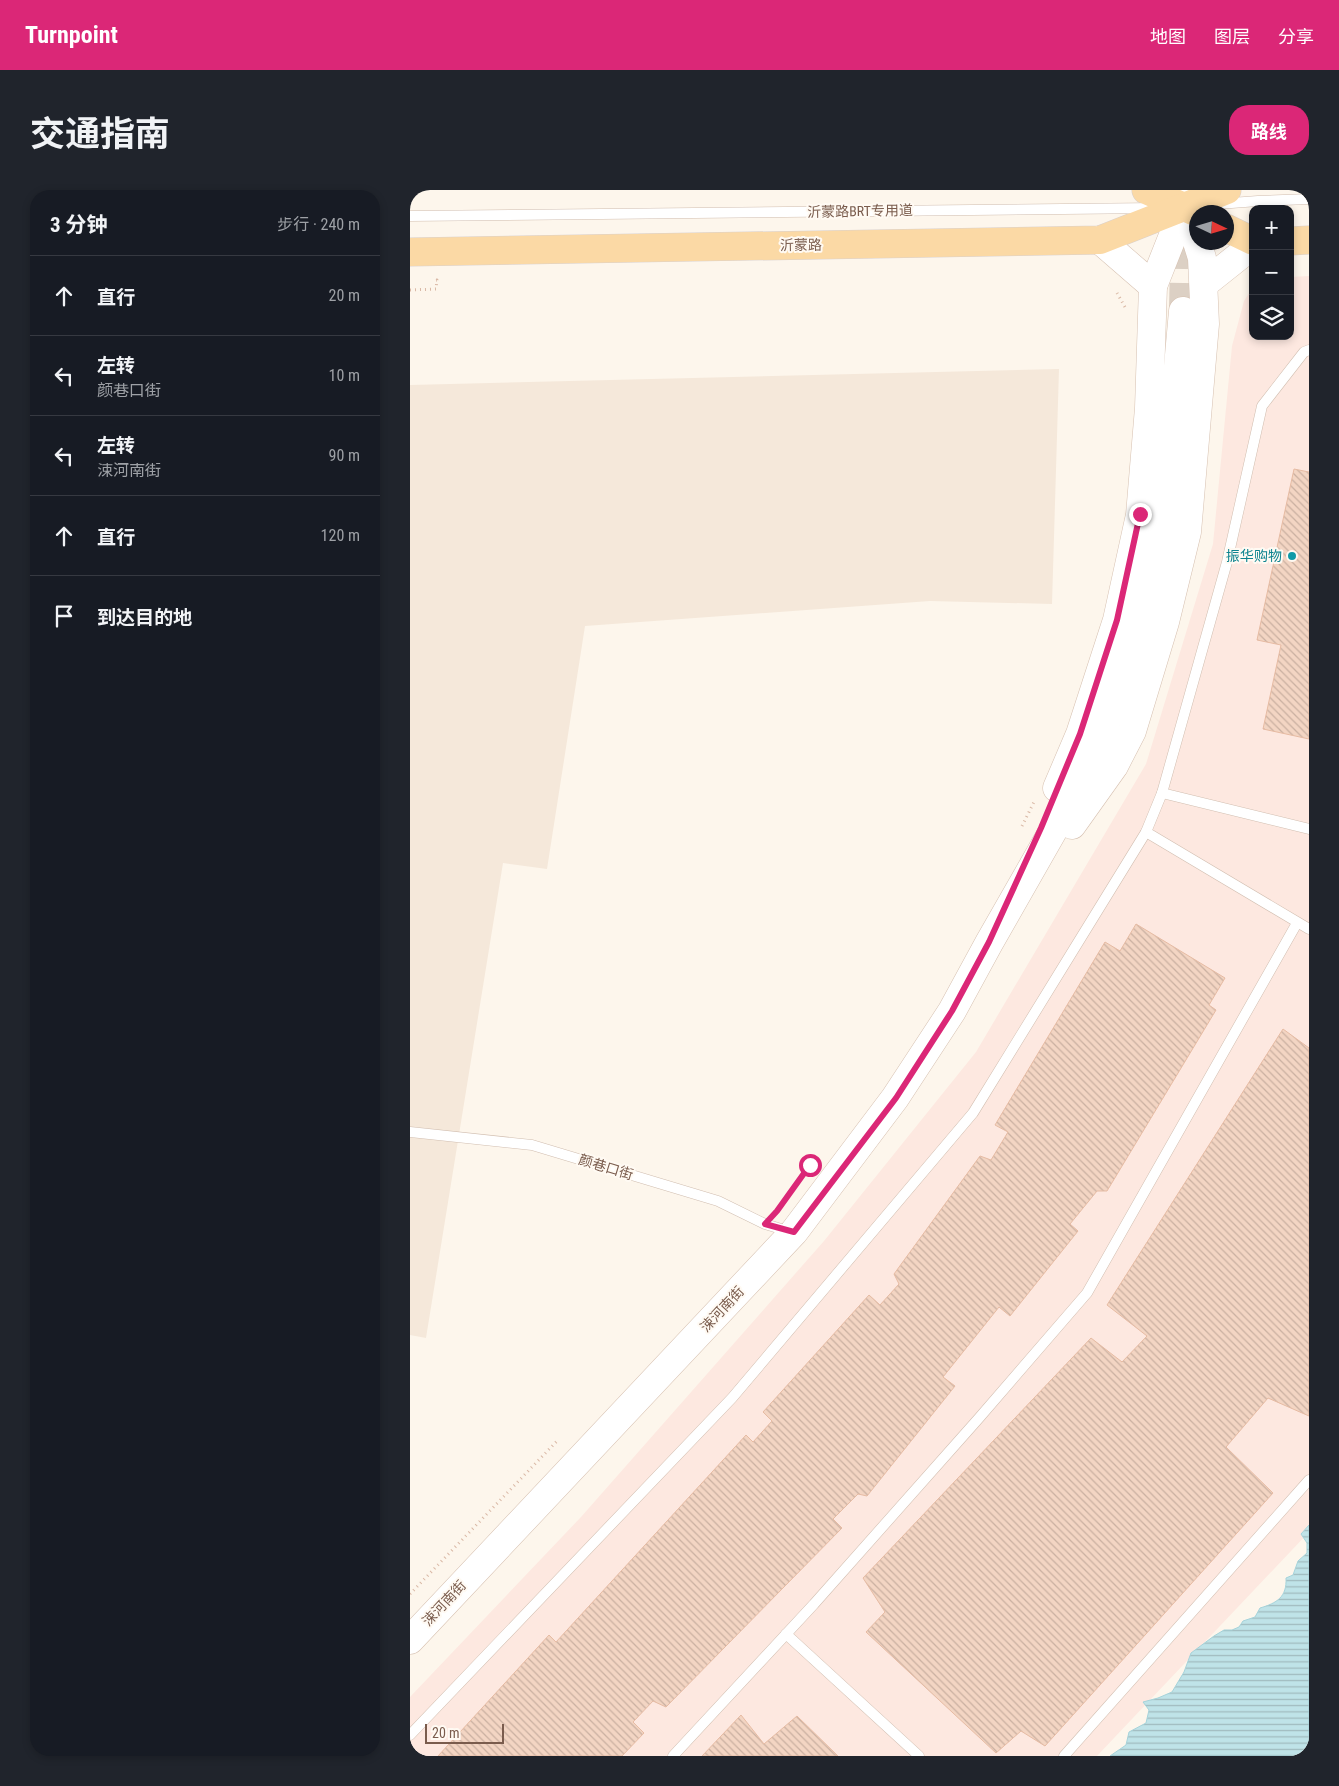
<!DOCTYPE html>
<html lang="zh">
<meta charset="utf-8">
<style>
body{margin:0;font-family:"Roboto Condensed","Noto Sans SC",sans-serif;background:#20242c;color:#f1f3f6}
.controls{position:absolute;right:15px;top:15px;display:grid;overflow:hidden;border-radius:10px;box-shadow:0 2px 8px #0003}
.controls button{width:45px;height:45px;display:grid;place-items:center;padding:0;border:0;border-bottom:1px solid #363941;background:#171b24;color:#f1f3f6;font:25px sans-serif}
.compass{position:absolute;left:779px;top:15px;width:45px;height:45px;border-radius:50%;background:#171b24;box-shadow:0 2px 8px #0003;rotate:94deg}
.scale{position:absolute;left:15px;bottom:12px;width:79px;box-sizing:border-box;padding-left:5px;border:2px solid #7a5c4d;border-top:0;font-size:14px;line-height:18px;white-space:nowrap;color:#7a5c4d;-webkit-text-stroke:4px #fffaf3;paint-order:stroke}
.stop{position:absolute;width:15px;height:15px;margin:-11px;border:4px solid #db2777;border-radius:50%;background:#fff}
.stop.end{background:#db2777;border-color:#fff;box-shadow:0 1px 5px #0008}
.list{margin:0;padding:0;list-style:none}
h2{display:flex;justify-content:space-between;align-items:center;height:65px;margin:0;padding:0 20px;font-size:21px}
h2 small{font-size:16px;font-weight:400;color:#9ea1a6}
.list li{display:grid;grid-template-columns:32px 1fr auto;gap:15px;align-items:center;box-sizing:border-box;height:80px;padding:0 20px;border-top:1px solid #363941}
.list b{display:block;font-size:19px;white-space:nowrap}
.list p{margin:0;font-size:16px;white-space:nowrap;color:#9ea1a6}
.list em{font-size:16px;font-style:normal;color:#9ea1a6}
.icon{flex:none;width:28px;height:28px;fill:none;stroke:currentColor;stroke-width:2;stroke-linecap:round;stroke-linejoin:round}
.map{position:relative;flex:none;width:899px;height:1566px;overflow:hidden;border-radius:20px}
header{display:flex;align-items:center;gap:30px;box-sizing:border-box;height:70px;padding:0 25px;background:#db2777;color:#fff}
header strong{font-size:24px}
nav{display:flex;gap:28px;margin-inline-start:auto;font-size:18px}
.intro{display:flex;align-items:center;justify-content:space-between;box-sizing:border-box;height:120px;padding:0 30px}
h1{margin:0;font-size:35px}
.button{padding:12px 22px;border-radius:20px;background:#db2777;color:#fff;font-size:18px;font-weight:700}
main{display:flex;gap:30px;padding:0 30px}
aside{flex:1;background:#171b24;border-radius:20px;box-shadow:0 2px 8px #0003}
.map>svg:first-child{display:block}
.residential{fill:#f5e8da}
.commercial{fill:#fde8e0}
.water{fill:url(#water-rules);stroke:#a5d3da}
.building{fill:url(#building-back-hatch);stroke:#e6bba3}
.lines{fill:none;stroke-linecap:round;stroke-linejoin:round}
.secondary-tunnel{stroke:#dcd0c4;stroke-width:28;stroke-dasharray:28 14;stroke-linecap:butt}
.service-casing{stroke:#d1beb0;stroke-width:11}
.secondary-casing{stroke:#d6c0b0;stroke-width:29}
.primary-casing{stroke:#dad1cd;stroke-width:29}
.path{stroke:#d9b8a5;stroke-width:3;stroke-dasharray:1 4;stroke-linecap:butt}
.service{stroke:#fff;stroke-width:10}
.secondary{stroke:#fff;stroke-width:28}
.primary{stroke:#fbd9a5;stroke-width:28}
.route{stroke:#db2777;stroke-width:6}
.culture-dot{fill:#0f9aa8;stroke:#fffaf3;stroke-width:2}
.labels{text-anchor:middle;stroke-width:4;stroke-linejoin:round;paint-order:stroke}
.street-label{font-size:14px;fill:#7a5c4d;stroke:#fffaf3}
.culture-label{font-size:14px;fill:#0d838f;stroke:#fffaf3;text-anchor:end}
</style>
<header>
<strong>Turnpoint</strong>
<nav><a>地图</a><a>图层</a><a>分享</a></nav>
</header>
<div class="intro"><h1>交通指南</h1><a class="button">路线</a></div>
<main>
<aside>
<h2>3 分钟<small>步行 · 240 m</small></h2>
<ul class="list">
<li><svg class="icon" aria-label="ahead" viewBox="0 0 24 24"><path d="M12 20V5M6 11l6-6 6 6"/></svg><div><b>直行</b></div><em>20 m</em></li>
<li><svg class="icon" aria-label="left" viewBox="0 0 24 24"><path d="M17 20v-9H6M10 6l-5 5 5 5"/></svg><div><b>左转</b><p>颜巷口街</p></div><em>10 m</em></li>
<li><svg class="icon" aria-label="left" viewBox="0 0 24 24"><path d="M17 20v-9H6M10 6l-5 5 5 5"/></svg><div><b>左转</b><p>涑河南街</p></div><em>90 m</em></li>
<li><svg class="icon" aria-label="ahead" viewBox="0 0 24 24"><path d="M12 20V5M6 11l6-6 6 6"/></svg><div><b>直行</b></div><em>120 m</em></li>
<li><svg class="icon" aria-label="arrive" viewBox="0 0 24 24"><path d="M6 21V4h12l-3 4 3 4H6"/></svg><div><b>到达目的地</b></div></li>
</ul>
</aside>
<div class="map">
<svg width="899" height="1566" viewBox="0 0 899 1566">
<defs>
<pattern id="water-rules" width="6" height="5" patternUnits="userSpaceOnUse" patternTransform="scale(1.25)"><rect width="6" height="5" fill="#bfe3e8"/><path d="M0 2.5h6" fill="none" stroke="#a0bbbe"/></pattern>
<pattern id="building-back-hatch" width="6" height="6" patternUnits="userSpaceOnUse" patternTransform="scale(1.25)"><rect width="6" height="6" fill="#f3d5c3"/><path d="M-1 5l2 2M0 0l6 6M5-1l2 2" fill="none" stroke="#cab0a1"/></pattern>
</defs>
<rect width="100%" height="100%" fill="#fdf6ec"/>
<polygon class="residential" points="649,179 642,414 520,411 175,436 137,679 93,673 16,1148 0,1145 0,195"/>
<polygon class="commercial" points="899,86 899,1342 687,1566 0,1566 0,1507 171,1327 414,1051 566,862 736,574 803,354 822,156 834,111 843,97 843,146 880,146 880,87"/>
<path class="water" d="M899,1335V1566H700L716,1555L719,1542L736,1533L739,1520L733,1512L748,1508L762,1502L774,1482L781,1463L804,1446L814,1440H822L829,1437L833,1431L845,1427L850,1418C867,1413 877,1407 876,1388L883,1385L888,1371L897,1363V1353L891,1344Z"/>
<g class="building">
<polygon points="884,279 899,282 899,549 853,539 871,455 847,450"/>
<polygon points="726,734 815,788 799,815 806,820 697,1001 687,1001 660,1034 668,1041 600,1126 589,1117 533,1187 545,1196 457,1306 448,1304 423,1329 432,1338 256,1517 243,1511 223,1532 234,1543 212,1566 28,1566 139,1445 146,1452 336,1245 343,1252 362,1231 353,1222 459,1105 470,1115 489,1094 484,1084 570,966 581,970 598,942 585,935 695,752 710,761"/>
<polygon points="873,839 899,858 899,1226 858,1208 816,1257 863,1303 635,1556 611,1541 586,1563 456,1442 475,1422 453,1388 681,1148 712,1172 737,1146 697,1115"/>
<polygon points="331,1525 354,1554 387,1526 428,1566 292,1566"/>
</g>
<g class="lines">
<polyline class="secondary-tunnel" points="773,121 775,19"/>
<g class="service-casing">
<g id="service">
<polyline points="808,14 848,11 899,9"/>
<polyline points="0,26 746,18"/>
<polyline points="752,603 899,639"/>
<polyline points="736,642 899,739"/>
<polyline points="0,942 122,955 308,1011 355,1034 381,1042"/>
<polyline points="376,1444 509,1566"/>
<polyline points="0,1545 322,1208 563,923 736,642 752,603 817,372 852,216 894,162 899,160"/>
<polyline points="263,1566 404,1414 569,1228 677,1103 887,733"/>
<polyline points="654,1566 899,1290"/>
</g>
</g>
<g class="secondary-casing">
<g id="secondary">
<polyline points="690,50 743,96"/>
<polyline points="794,94 843,55"/>
<polyline points="647,598 670,544 707,430 730,325 739,218 743,96 781,0"/>
<polyline points="662,635 704,576 722,541 755,432 777,342 795,134 792,68 787,52"/>
<polyline points="0,1450 384,1042 485,908 542,821 579,753 652,625 689,552 734,426 756,309 773,121"/>
</g>
</g>
<g class="primary-casing">
<g id="primary">
<polyline points="736,0 783,21"/>
<polyline points="816,38 843,51"/>
<polyline points="880,51 899,50"/>
<polyline points="0,62 690,50 817,0"/>
</g>
</g>
<g class="path">
<polyline points="0,100 26,99 27,90 25,90"/>
<polyline points="707,103 715,117"/>
<polyline points="612,636 624,612"/>
<polyline points="0,1404 148,1250"/>
</g>
<use href="#service" class="service"/>
<use href="#secondary" class="secondary"/>
<use href="#primary" class="primary"/>
</g>
<g class="lines">
<polyline class="route" points="400,975 367,1021 355,1034 384,1042 486,908 542,821 579,752 631,638 670,544 707,430 730,324"/>
</g>
<circle class="culture-dot" cx="882" cy="366" r="5"/>
<g class="labels">
<g class="street-label">
<text transform="translate(450 21) rotate(-1)" y="5">沂蒙路BRT专用道</text>
<text transform="translate(391 55) rotate(-1)" y="5">沂蒙路</text>
<text transform="translate(196 977) rotate(17)" y="5">颜巷口街</text>
<text transform="translate(312 1119) rotate(-47)" y="5">涑河南街</text>
<text transform="translate(34 1413) rotate(-47)" y="5">涑河南街</text>
</g>
<g class="culture-label">
<text x="872" y="371">振华购物</text>
</g>
</g>
</svg>
<div class="controls">
<button>+</button>
<button>−</button>
<button><svg class="icon" aria-label="layers" viewBox="0 0 24 24"><path d="M12 4l9 5-9 5-9-5zM3 14l9 5 9-5"/></svg></button>
</div>
<svg class="compass" viewBox="-18 -18 36 36"><path d="M0-13l5 13h-10z" fill="#e53935"/><path d="M0 13l5-13h-10z" fill="#9ea1a6"/></svg>
<div class="scale">20 m</div>
<div class="stop" style="left:400px;top:975px"></div>
<div class="stop end" style="left:730px;top:324px"></div>
</div>
</main>
